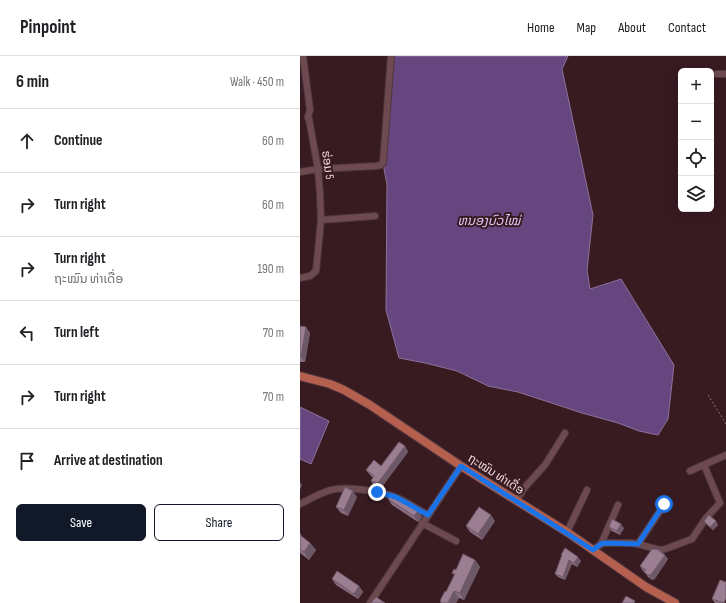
<!DOCTYPE html>
<meta charset="utf-8">
<style>
body{margin:0;font-family:"Sofia Sans Condensed","Noto Sans Lao",sans-serif;background:#f2f2f2;color:#202124}
.controls{position:absolute;right:12px;top:12px;display:grid;overflow:hidden;border-radius:6px;box-shadow:0 4px 16px #0002}
.controls button{width:36px;height:36px;display:grid;place-items:center;padding:0;border:0;border-bottom:1px solid #e0e0e0;background:#fff;color:#202124;font:20px sans-serif}
.stop{position:absolute;width:12px;height:12px;margin:-9px;border:3px solid #1a73e8;border-radius:50%;background:#fff}
.stop.end{background:#1a73e8;border-color:#fff;box-shadow:0 1px 4px #0008}
.list{margin:0;padding:0;list-style:none}
h2{display:flex;justify-content:space-between;align-items:center;height:52px;margin:0;padding:0 16px;font-size:17px}
h2 small{font-size:13px;font-weight:400;color:#757577}
.list li{display:grid;grid-template-columns:26px 1fr auto;gap:12px;align-items:center;box-sizing:border-box;height:64px;padding:0 16px;border-top:1px solid #e0e0e0}
.list b{display:block;font-size:15px;white-space:nowrap}
.list p{margin:0;font-size:13px;white-space:nowrap;color:#757577}
.list em{font-size:13px;font-style:normal;color:#757577}
.actions{display:flex;gap:8px;padding:12px 16px}
.actions a{flex:1;padding:9px 0;border:1px solid #111827;border-radius:6px;text-align:center;font-size:14px;color:#111827}
.actions .main{background:#111827;color:#fff}
.icon{flex:none;width:22px;height:22px;fill:none;stroke:currentColor;stroke-width:2;stroke-linecap:round;stroke-linejoin:round}
.map{position:relative;flex:none;width:426px;height:547px;overflow:hidden}
header{display:flex;align-items:center;gap:24px;box-sizing:border-box;height:56px;padding:0 20px;background:#fff;border-bottom:1px solid #e0e0e0}
header strong{font-size:19px}
nav{display:flex;gap:22px;margin-inline-start:auto;font-size:14px}
main{display:flex}
aside{flex:1;background:#fff}
.map>svg:first-child{display:block}
.water{fill:#65467f;stroke:#8d719a}
.lines{fill:none;stroke-linecap:round;stroke-linejoin:round}
.minor-casing{stroke:#4f363d;stroke-width:8}
.major-casing{stroke:#4f363d;stroke-width:10}
.path{stroke:#92797e;stroke-width:1;stroke-dasharray:2 2;stroke-linecap:butt}
.minor{stroke:#6c4a50;stroke-width:6}
.major{stroke:#b5604f;stroke-width:8}
.wall{fill:#866c7e}
.shaded-wall{fill:#6d5867}
.building{fill:#9c7e93;stroke:#6d5867}
.route{stroke:#1a73e8;stroke-width:5}
.labels{text-anchor:middle;stroke-width:4;stroke-linejoin:round;paint-order:stroke}
.street-label{font-size:12px;fill:#ebd6da;stroke:#381a21}
.water-label{font-size:13px;font-style:italic;fill:#dfc4f8;stroke:#381a21}
</style>
<header>
<strong>Pinpoint</strong>
<nav><a>Home</a><a>Map</a><a>About</a><a>Contact</a></nav>
</header>
<main>
<aside>
<h2>6 min<small>Walk · 450 m</small></h2>
<ul class="list">
<li><svg class="icon" aria-label="ahead" viewBox="0 0 24 24"><path d="M12 20V5M6 11l6-6 6 6"/></svg><div><b>Continue</b></div><em>60 m</em></li>
<li><svg class="icon" aria-label="right" viewBox="0 0 24 24"><path d="M7 20v-9h11M14 6l5 5-5 5"/></svg><div><b>Turn right</b></div><em>60 m</em></li>
<li><svg class="icon" aria-label="right" viewBox="0 0 24 24"><path d="M7 20v-9h11M14 6l5 5-5 5"/></svg><div><b>Turn right</b><p>ຖະໝົນ ທ່າເດື່ອ</p></div><em>190 m</em></li>
<li><svg class="icon" aria-label="left" viewBox="0 0 24 24"><path d="M17 20v-9H6M10 6l-5 5 5 5"/></svg><div><b>Turn left</b></div><em>70 m</em></li>
<li><svg class="icon" aria-label="right" viewBox="0 0 24 24"><path d="M7 20v-9h11M14 6l5 5-5 5"/></svg><div><b>Turn right</b></div><em>70 m</em></li>
<li><svg class="icon" aria-label="arrive" viewBox="0 0 24 24"><path d="M6 21V4h12l-3 4 3 4H6"/></svg><div><b>Arrive at destination</b></div></li>
</ul>
<div class="actions"><a class="main">Save</a><a>Share</a></div>
</aside>
<div class="map">
<svg width="426" height="547" viewBox="0 0 426 547">
<rect width="100%" height="100%" fill="#381a21"/>
<g class="water">
<polygon points="94,0 268,0 262,13 293,159 287,214 290,233 321,223 374,309 368,363 358,379 339,375 318,367 282,357 218,336 188,330 157,315 125,307 99,302 86,254 87,128 84,113 85,99"/>
<polygon points="0,351 29,365 11,408 0,403"/>
</g>
<g class="lines">
<g class="minor-casing">
<g id="minor">
<polyline points="3,0 10,54 8,61"/>
<polyline points="417,18 426,18"/>
<polyline points="0,116 18,113 76,110 81,109 83,107 91,0"/>
<polyline points="21,164 75,160"/>
<polyline points="0,222 10,220 16,215 21,164 20,138 18,113 9,63 8,61"/>
<polyline points="390,415 426,399"/>
<polyline points="216,445 225,431 245,409 265,377"/>
<path d="M0,448C10,443 20,437 31,434C46,430 80,435 95,441C106,445 117,453 128,459"/>
<polyline points="122,467 156,485"/>
<polyline points="267,476 287,434"/>
<polyline points="301,488 318,449"/>
<polyline points="338,488 364,449"/>
<polyline points="293,494 301,488 305,487 331,487 338,488 356,493 362,494 368,492 392,483 406,462 420,447 404,409"/>
<polyline points="70,547 161,410"/>
</g>
</g>
<g class="major-casing">
<polyline id="major" points="0,320 30,328 44,334 70,349 161,410 267,476 346,531 375,547"/>
</g>
<polyline class="path" points="408,339 426,368"/>
<use href="#minor" class="minor"/>
<use href="#major" class="major"/>
</g>
<g class="wall">
<polygon points="0,270 6,271 10,277 5,306 0,306"/>
<polygon points="105,390 108,396 81,432 74,430 71,425 73,422 70,419 66,414 81,410"/>
<polygon points="57,441 48,460 41,457 36,451"/>
<polygon points="88,443 122,461 118,466 92,449"/>
<polygon points="195,465 182,484 170,476 166,470"/>
<polygon points="404,465 416,465 418,469 413,474 407,469"/>
<polygon points="309,471 324,472 320,479 312,475"/>
<polygon points="0,477 3,482 10,487 16,494 9,504 0,497"/>
<polygon points="360,494 368,503 354,524 353,523 352,524 348,521 345,516 343,515 340,510"/>
<polygon points="261,499 281,505 277,511 272,508 265,524 258,521 255,518 262,500"/>
<polygon points="175,504 180,511 164,544 159,542 156,547 141,547 140,545 146,536 154,519 152,517 156,514"/>
<polygon points="32,523 59,530 63,536 58,543 36,529"/>
<polygon points="412,543 426,547 415,547"/>
</g>
<g class="shaded-wall">
<polygon points="6,271 10,277 5,306 1,301"/>
<polygon points="105,390 108,396 81,432 78,427"/>
<polygon points="0,426 2,429 0,434"/>
<polygon points="53,435 57,441 48,460 44,454"/>
<polygon points="118,455 122,461 118,466 114,460"/>
<polygon points="191,459 195,465 182,484 178,478"/>
<polygon points="416,465 418,469 413,474 410,471"/>
<polygon points="321,468 324,472 320,479 317,475"/>
<polygon points="10,487 16,494 9,504 4,496"/>
<polygon points="365,499 368,503 354,524 351,519"/>
<polygon points="278,501 281,505 277,511 274,507"/>
<polygon points="175,504 180,511 164,544 160,537"/>
<polygon points="269,504 272,508 265,524 263,521"/>
<polygon points="350,518 353,523 352,524 349,520"/>
<polygon points="59,530 63,536 58,543 54,538"/>
<polygon points="154,535 159,542 156,547 148,547"/>
</g>
<g class="building">
<polygon points="0,270 6,271 1,301 0,300"/>
<polygon points="99,386 105,390 78,427 71,425 74,420 66,414 74,404 81,410"/>
<polygon points="45,431 53,435 44,454 36,451"/>
<polygon points="90,440 118,455 114,460 88,443"/>
<polygon points="179,451 191,459 178,478 166,470"/>
<polygon points="409,459 416,465 410,471 404,465"/>
<polygon points="312,463 321,468 317,475 309,471"/>
<polygon points="0,479 10,487 4,496 0,493"/>
<polygon points="265,492 278,501 274,507 269,504 263,521 255,518 262,499 261,499"/>
<polygon points="352,493 360,494 359,495 365,499 351,519 350,518 349,520 344,516 346,514 340,510"/>
<polygon points="163,498 175,504 160,537 154,535 148,547 141,547 141,546 140,545 145,535 146,536 155,518 152,517 154,513 156,514"/>
<polygon points="37,515 59,530 54,538 32,523"/>
<polygon points="420,524 426,526 426,542 424,547 412,543"/>
<polygon points="326,540 335,545 334,547 322,547"/>
<polygon points="76,541 85,547 71,547"/>
</g>
<g class="lines">
<polyline class="route" points="77,436 96,441 128,459 161,410 293,494 301,488 305,487 338,488 364,448"/>
</g>
<g class="labels">
<g class="street-label">
<text transform="translate(28 109) rotate(82)" y="4">ຮ່ອມ 5</text>
<text transform="translate(196 418) rotate(33)" y="4">ຖະໝົນ ທ່າເດື່ອ</text>
</g>
<g class="water-label">
<text x="189" y="169">ຫນອງບົວໄໝ່</text>
</g>
</g>
</svg>
<div class="controls">
<button>+</button>
<button>−</button>
<button><svg class="icon" aria-label="locate" viewBox="0 0 24 24"><circle cx="12" cy="12" r="6"/><path d="M12 2v4M12 18v4M2 12h4M18 12h4"/></svg></button>
<button><svg class="icon" aria-label="layers" viewBox="0 0 24 24"><path d="M12 4l9 5-9 5-9-5zM3 14l9 5 9-5"/></svg></button>
</div>
<div class="stop" style="left:364px;top:448px"></div>
<div class="stop end" style="left:77px;top:436px"></div>
</div>
</main>
